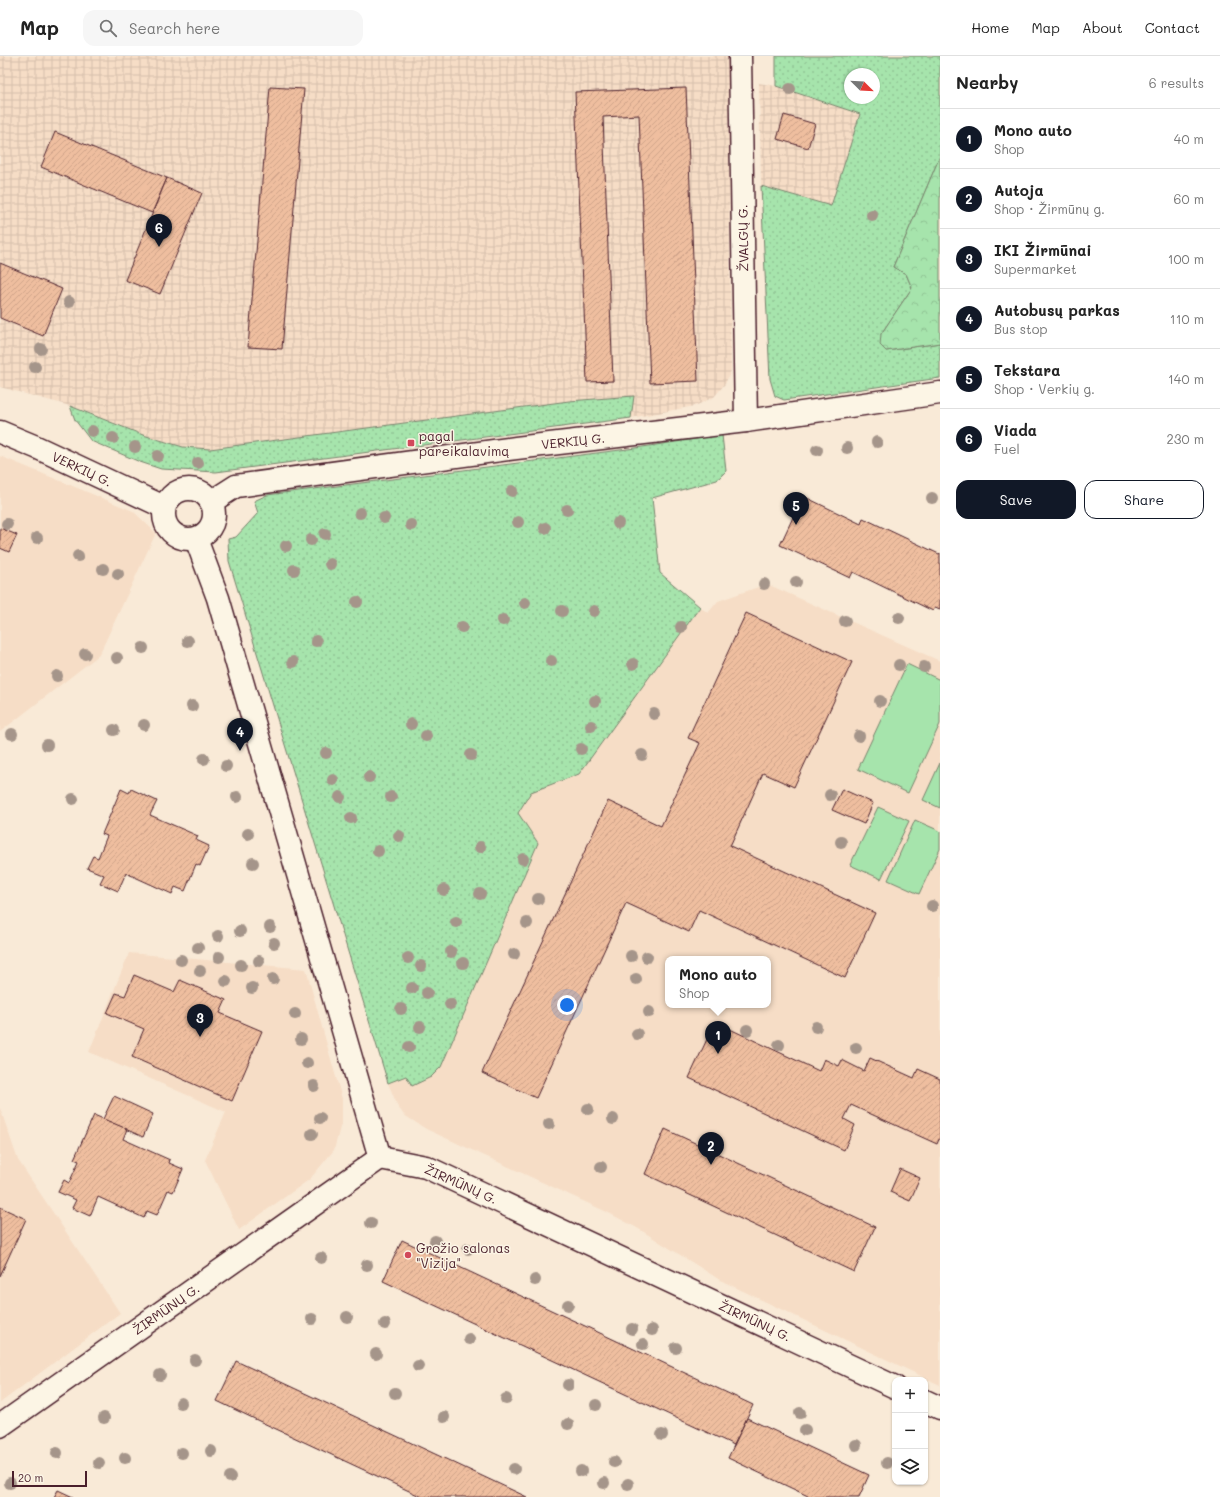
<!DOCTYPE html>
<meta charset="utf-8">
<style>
body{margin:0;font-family:Mali,sans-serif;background:#f6f6f6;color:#222}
.controls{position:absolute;right:12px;bottom:12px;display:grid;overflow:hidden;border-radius:8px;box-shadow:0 1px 3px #0004}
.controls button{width:36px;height:36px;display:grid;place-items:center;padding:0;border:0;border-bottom:1px solid #e0e0e0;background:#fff;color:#222;font:20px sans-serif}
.compass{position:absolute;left:844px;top:12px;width:36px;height:36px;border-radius:50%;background:#fff;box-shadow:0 1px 3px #0004;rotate:114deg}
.scale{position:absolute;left:12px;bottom:10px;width:75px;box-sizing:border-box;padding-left:4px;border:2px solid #4a1f2b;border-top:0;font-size:11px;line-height:14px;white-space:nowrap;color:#4a1f2b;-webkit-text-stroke:3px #fcf5e5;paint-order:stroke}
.you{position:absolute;left:567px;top:949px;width:14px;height:14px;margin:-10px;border:3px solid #fff;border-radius:50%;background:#1a73e8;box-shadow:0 0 0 6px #1a73e833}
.badge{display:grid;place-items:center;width:26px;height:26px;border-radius:50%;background:#111827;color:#fff;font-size:13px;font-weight:700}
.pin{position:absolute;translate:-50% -33px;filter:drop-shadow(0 1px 2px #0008)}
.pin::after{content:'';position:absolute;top:21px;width:14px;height:12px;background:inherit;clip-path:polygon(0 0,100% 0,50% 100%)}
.popup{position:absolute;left:665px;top:900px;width:106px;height:52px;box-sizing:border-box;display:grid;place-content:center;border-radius:8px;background:#fff;filter:drop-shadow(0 1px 3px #0005);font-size:13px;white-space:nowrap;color:#767676}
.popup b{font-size:15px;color:#222}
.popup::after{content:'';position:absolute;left:50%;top:100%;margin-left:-8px;border:8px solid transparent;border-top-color:#fff}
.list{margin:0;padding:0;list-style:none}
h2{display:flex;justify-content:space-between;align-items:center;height:52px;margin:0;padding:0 16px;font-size:17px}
h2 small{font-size:13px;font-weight:400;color:#767676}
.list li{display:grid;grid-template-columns:26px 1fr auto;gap:12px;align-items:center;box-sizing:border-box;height:60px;padding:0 16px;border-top:1px solid #e0e0e0}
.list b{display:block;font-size:15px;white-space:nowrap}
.list p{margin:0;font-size:13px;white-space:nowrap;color:#767676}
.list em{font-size:13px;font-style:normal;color:#767676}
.actions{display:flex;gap:8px;padding:12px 16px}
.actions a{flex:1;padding:9px 0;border:1px solid #111827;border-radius:12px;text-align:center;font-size:14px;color:#111827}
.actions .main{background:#111827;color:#fff}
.icon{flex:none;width:22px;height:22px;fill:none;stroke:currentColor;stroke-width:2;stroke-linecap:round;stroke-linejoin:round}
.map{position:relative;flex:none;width:940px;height:1441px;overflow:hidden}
header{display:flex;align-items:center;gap:24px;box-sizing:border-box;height:56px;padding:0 20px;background:#fff;border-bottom:1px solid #e0e0e0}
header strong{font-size:19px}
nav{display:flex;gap:22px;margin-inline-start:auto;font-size:14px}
.search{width:280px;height:36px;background:#f6f6f6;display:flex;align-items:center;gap:10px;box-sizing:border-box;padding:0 14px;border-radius:12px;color:#767676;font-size:15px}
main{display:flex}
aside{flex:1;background:#fff}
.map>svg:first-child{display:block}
.built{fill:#f6ddc6;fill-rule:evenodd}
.industrial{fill:url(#industrial-grid)}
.grass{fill:url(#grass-dots);stroke:#78826c;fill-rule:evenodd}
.forest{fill:url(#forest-crowns);stroke:#78826c}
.garden{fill:#a6e4ac;stroke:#78826c}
.building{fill:url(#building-hatch);stroke:#4a1f2b}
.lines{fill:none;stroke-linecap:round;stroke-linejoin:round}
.secondary-casing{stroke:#4a1f2b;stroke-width:25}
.primary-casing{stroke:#4a1f2b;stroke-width:25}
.secondary{stroke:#fcf5e5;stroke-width:22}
.primary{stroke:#fcf5e5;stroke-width:22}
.tree{fill:#a5958a}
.poi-dot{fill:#d1495b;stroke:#fcf5e5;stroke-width:1.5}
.labels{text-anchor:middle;stroke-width:3;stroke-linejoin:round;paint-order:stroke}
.street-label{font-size:13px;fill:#4a1f2b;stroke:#fcf5e5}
.poi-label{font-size:13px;fill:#4a1f2b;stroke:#fcf5e5;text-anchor:start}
</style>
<header>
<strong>Map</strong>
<div class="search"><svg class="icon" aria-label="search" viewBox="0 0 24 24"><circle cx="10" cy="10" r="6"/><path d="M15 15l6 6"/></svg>Search here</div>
<nav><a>Home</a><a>Map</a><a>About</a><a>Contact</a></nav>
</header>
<main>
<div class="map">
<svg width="940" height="1441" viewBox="0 0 940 1441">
<defs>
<pattern id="industrial-grid" width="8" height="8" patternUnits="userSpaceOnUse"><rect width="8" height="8" fill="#f6ddc6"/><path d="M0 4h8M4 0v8" fill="none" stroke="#d4bdaa"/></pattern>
<pattern id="grass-dots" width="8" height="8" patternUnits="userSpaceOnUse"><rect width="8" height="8" fill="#a6e4ac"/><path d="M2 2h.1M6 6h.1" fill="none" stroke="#90c394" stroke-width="1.8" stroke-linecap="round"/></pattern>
<pattern id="forest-crowns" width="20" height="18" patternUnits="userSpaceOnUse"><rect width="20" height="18" fill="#a6e4ac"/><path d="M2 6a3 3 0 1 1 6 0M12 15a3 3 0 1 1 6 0" fill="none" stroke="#90c394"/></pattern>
<pattern id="building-hatch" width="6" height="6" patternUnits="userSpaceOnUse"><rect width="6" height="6" fill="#efbe9f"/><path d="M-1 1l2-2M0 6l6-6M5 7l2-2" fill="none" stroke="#cea389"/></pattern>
</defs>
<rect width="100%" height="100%" fill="#f9ead7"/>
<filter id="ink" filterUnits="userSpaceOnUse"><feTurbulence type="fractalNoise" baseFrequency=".025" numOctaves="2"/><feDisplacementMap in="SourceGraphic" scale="8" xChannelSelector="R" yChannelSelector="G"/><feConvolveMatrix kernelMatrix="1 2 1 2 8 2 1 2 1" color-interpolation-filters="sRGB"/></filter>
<g filter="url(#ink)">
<g class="built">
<polygon points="0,400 133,455 156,477 99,599 0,676"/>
<path d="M767,528L940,605V1329L720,1224L639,1173L607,1156L426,1073L404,1059L398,1051L388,1027L406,1020L411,1029L431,1021L441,1011L538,787L518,757L531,735L579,718L700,551L708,557L718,545ZM668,903H768V949H668Z"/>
<polygon points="129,897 306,913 342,1043 342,1064 334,1094 310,1123 239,1174 205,1104 226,1056 89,996"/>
<polygon points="0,1052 18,1104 120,1257 0,1347"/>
</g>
<g class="industrial">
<polygon points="0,0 728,0 731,315 725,328 714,341 695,350 631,362 633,340 569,345 210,393 183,391 143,379 70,350 0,331"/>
<polygon points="759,27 776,30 860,57 831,150 761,130"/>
</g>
<g class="grass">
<path d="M776,0H940V100L893,211L906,218L912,232L881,278L886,295L940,287V322L784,344L775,340L770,323L761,130L831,150L860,58L776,30ZM850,18H874V42H850Z"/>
<polygon points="634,340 631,362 216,416 161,413 140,406 91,385 75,364 70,350 143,379 183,391 210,393 569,345"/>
<polygon points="722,379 726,415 717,424 652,442 660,517 700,551 579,718 531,736 518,757 538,787 441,1011 431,1021 412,1030 406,1020 388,1027 229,505 228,483 236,481 258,457 254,445 267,439 636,392"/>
</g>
<polygon class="forest" points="940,100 940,287 886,295 880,289 881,278 912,232 906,218 893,211"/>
<g class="garden">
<polygon points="907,608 940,624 940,668 908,737 858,713"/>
<polygon points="940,707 940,752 923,744"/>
<polygon points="878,751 909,765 881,823 850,809"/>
<polygon points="915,764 940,775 940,793 919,838 888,824"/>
</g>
<g class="building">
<polygon points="270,31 304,33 282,293 248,291"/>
<polygon points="686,32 698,325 650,327 639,59 603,61 613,325 587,326 575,36"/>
<polygon points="784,59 815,68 808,92 777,83"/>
<polygon points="55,76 167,122 152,157 41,111"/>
<polygon points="167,122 202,137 160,238 125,224"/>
<polygon points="0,207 62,233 43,280 0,262"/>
<polygon points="803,440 861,468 863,462 939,498 940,497 940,553 935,551 933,555 853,516 850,522 780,489"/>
<polygon points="0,472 17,479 9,496 0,492"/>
<polygon points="746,557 852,606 794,731 763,717 730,790 875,857 845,922 699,854 689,876 626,847 536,1042 482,1017 608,745 661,770 700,687 688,682"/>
<polygon points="121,733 129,737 131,733 157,745 150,759 198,780 196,784 209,790 200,810 196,808 185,835 175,831 172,838 126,817 118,835 100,827 104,819 87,812 93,800 98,802 107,780 102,778"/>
<polygon points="842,733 873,747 864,768 832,754"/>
<polygon points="134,919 174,936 180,924 226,944 220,957 262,975 232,1045 132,1001 144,973 107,957 116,937 125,940"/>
<polygon points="715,966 819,1015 824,1003 839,1010 842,1004 864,1015 870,1002 914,1022 918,1013 940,1023 940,1081 937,1088 851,1049 844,1063 855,1069 844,1094 689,1022"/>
<polygon points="114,1040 153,1058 143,1081 103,1063"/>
<polygon points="94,1059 127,1073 123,1083 170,1104 169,1107 183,1113 173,1136 168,1134 157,1159 147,1155 144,1162 98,1141 90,1160 72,1152 76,1144 58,1136 64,1124 69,1127 79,1105 74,1103"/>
<polygon points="665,1073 875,1171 854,1216 645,1118"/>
<polygon points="900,1113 920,1122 910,1145 890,1136"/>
<polygon points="0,1151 26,1163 0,1220"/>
<polygon points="402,1184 753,1349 734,1389 383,1225"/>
<polygon points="236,1305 527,1441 422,1441 259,1365 217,1345"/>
<polygon points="747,1362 869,1419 859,1441 810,1441 728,1402"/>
<polygon points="58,1434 73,1441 54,1441"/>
</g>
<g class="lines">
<g class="secondary-casing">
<g id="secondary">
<polyline points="740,0 746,365"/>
<polyline points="211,446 236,430 516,392 746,365 940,337"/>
<polyline points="380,1102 426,1111 895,1331"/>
<polyline points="925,1345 940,1352"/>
</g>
</g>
<g class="primary-casing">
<g id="primary">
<polyline points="0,376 36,391 164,451"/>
<circle cx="189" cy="458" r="25"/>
<polyline points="0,1370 380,1102 218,542 196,483"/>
</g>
</g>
<use href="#secondary" class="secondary"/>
<use href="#primary" class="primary"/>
</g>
<g class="tree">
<circle cx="790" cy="33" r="6"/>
<circle cx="872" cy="159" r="6"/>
<circle cx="69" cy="246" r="6"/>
<circle cx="41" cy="293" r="6"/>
<circle cx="35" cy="311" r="6"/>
<circle cx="92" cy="375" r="6"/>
<circle cx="113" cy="382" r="6"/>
<circle cx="877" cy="386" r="6"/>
<circle cx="135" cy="391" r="6"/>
<circle cx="847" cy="392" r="6"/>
<circle cx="817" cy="394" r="6"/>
<circle cx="158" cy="400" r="6"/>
<circle cx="198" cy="407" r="6"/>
<circle cx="512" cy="435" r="6"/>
<circle cx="932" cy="442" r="6"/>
<circle cx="567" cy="454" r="6"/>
<circle cx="360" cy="457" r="6"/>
<circle cx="384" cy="462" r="6"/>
<circle cx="518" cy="466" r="6"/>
<circle cx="618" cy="467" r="6"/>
<circle cx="7" cy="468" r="6"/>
<circle cx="411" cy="469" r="6"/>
<circle cx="545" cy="472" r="6"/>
<circle cx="325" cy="478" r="6"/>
<circle cx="37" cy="482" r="6"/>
<circle cx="311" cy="484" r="6"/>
<circle cx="286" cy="490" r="6"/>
<circle cx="78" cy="500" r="6"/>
<circle cx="330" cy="508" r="6"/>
<circle cx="103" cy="513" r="6"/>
<circle cx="294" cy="514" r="6"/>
<circle cx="118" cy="518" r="6"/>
<circle cx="796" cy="526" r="6"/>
<circle cx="764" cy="528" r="6"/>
<circle cx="357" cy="546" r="6"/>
<circle cx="525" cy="547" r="6"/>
<circle cx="562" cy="555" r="6"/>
<circle cx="594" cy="555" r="6"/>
<circle cx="899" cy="562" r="6"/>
<circle cx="503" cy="564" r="6"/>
<circle cx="845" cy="565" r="6"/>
<circle cx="462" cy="571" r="6"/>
<circle cx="681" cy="571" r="6"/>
<circle cx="188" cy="585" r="6"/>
<circle cx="316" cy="585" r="6"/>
<circle cx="143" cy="592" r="6"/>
<circle cx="85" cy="598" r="6"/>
<circle cx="117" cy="602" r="6"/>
<circle cx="551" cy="605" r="6"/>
<circle cx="293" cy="606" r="6"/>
<circle cx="633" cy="608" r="6"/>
<circle cx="899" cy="609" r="6"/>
<circle cx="924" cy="611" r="6"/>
<circle cx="57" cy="620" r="6"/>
<circle cx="595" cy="645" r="6"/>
<circle cx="880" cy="645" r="6"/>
<circle cx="192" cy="650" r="6"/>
<circle cx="654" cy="658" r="6"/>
<circle cx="411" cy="668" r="6"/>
<circle cx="144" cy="669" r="6"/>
<circle cx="591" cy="670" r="6"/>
<circle cx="114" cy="674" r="6"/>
<circle cx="12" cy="678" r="6"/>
<circle cx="426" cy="680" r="6"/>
<circle cx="859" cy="680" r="6"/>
<circle cx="47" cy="689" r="6"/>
<circle cx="581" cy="693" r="6"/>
<circle cx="326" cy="697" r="6"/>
<circle cx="471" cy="699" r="6"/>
<circle cx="642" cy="699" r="6"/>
<circle cx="204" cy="703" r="6"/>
<circle cx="226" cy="710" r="6"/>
<circle cx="369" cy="721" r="6"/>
<circle cx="333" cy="724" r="6"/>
<circle cx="830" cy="739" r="6"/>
<circle cx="237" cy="741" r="6"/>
<circle cx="340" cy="741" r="6"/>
<circle cx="391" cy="741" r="6"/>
<circle cx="73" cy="743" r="6"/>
<circle cx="351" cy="762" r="6"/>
<circle cx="248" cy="778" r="6"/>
<circle cx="399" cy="780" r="6"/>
<circle cx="841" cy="786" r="6"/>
<circle cx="480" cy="791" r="6"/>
<circle cx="378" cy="795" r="6"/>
<circle cx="523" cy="803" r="6"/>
<circle cx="253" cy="807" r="6"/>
<circle cx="444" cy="834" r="6"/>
<circle cx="480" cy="838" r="6"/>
<circle cx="538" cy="843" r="6"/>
<circle cx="932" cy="850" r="6"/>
<circle cx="456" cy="866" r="6"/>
<circle cx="527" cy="867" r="6"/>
<circle cx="270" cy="871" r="6"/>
<circle cx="240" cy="875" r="6"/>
<circle cx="218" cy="880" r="6"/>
<circle cx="274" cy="887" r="6"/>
<circle cx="198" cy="892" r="6"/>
<circle cx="451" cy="896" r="6"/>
<circle cx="514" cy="898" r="6"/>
<circle cx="631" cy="900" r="6"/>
<circle cx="219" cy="901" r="6"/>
<circle cx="647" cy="901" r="6"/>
<circle cx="408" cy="902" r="6"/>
<circle cx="181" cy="904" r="6"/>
<circle cx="259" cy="905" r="6"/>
<circle cx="463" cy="907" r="6"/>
<circle cx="241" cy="909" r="6"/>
<circle cx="421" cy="910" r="6"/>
<circle cx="200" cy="915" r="6"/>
<circle cx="273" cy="923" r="6"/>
<circle cx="636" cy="923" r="6"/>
<circle cx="226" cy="925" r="6"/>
<circle cx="252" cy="932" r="6"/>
<circle cx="412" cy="932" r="6"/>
<circle cx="427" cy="937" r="6"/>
<circle cx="450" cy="948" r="6"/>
<circle cx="401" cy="953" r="6"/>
<circle cx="649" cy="956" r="6"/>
<circle cx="295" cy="958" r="6"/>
<circle cx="420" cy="971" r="6"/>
<circle cx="816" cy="971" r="6"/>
<circle cx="747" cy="974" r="6"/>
<circle cx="637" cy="978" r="6"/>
<circle cx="301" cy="983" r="6"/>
<circle cx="779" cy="989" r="6"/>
<circle cx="409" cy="991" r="6"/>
<circle cx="856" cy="992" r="6"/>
<circle cx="307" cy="1007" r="6"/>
<circle cx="314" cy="1030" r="6"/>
<circle cx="588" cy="1053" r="6"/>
<circle cx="320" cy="1062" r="6"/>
<circle cx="613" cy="1063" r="6"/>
<circle cx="549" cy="1068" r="6"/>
<circle cx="312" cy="1078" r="6"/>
<circle cx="601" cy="1111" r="6"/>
<circle cx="371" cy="1167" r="6"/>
<circle cx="435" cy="1185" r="6"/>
<circle cx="468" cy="1193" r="6"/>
<circle cx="321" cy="1202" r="6"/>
<circle cx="367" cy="1209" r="6"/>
<circle cx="535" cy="1224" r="6"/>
<circle cx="568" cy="1249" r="6"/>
<circle cx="347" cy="1261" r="6"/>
<circle cx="312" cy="1263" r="6"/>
<circle cx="385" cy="1268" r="6"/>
<circle cx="632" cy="1273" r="6"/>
<circle cx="652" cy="1274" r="6"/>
<circle cx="469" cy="1283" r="6"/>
<circle cx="643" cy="1288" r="6"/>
<circle cx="676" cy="1292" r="6"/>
<circle cx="376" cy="1298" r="6"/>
<circle cx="195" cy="1304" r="6"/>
<circle cx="418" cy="1310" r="6"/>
<circle cx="160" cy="1319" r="6"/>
<circle cx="568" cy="1329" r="6"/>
<circle cx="395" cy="1337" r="6"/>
<circle cx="506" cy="1343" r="6"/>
<circle cx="181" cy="1347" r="6"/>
<circle cx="596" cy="1349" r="6"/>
<circle cx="800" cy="1357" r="6"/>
<circle cx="444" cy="1361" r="6"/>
<circle cx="104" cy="1362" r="6"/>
<circle cx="568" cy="1368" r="6"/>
<circle cx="805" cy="1374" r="6"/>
<circle cx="662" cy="1379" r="6"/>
<circle cx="856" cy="1389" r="6"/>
<circle cx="211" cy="1395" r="6"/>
<circle cx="57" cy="1397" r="6"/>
<circle cx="182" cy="1397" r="6"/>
<circle cx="125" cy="1402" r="6"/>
<circle cx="614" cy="1406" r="6"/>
<circle cx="99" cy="1407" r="6"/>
<circle cx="887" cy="1407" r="6"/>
<circle cx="514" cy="1413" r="6"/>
<circle cx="581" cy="1415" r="6"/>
<circle cx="230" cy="1421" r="6"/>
<circle cx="10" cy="1427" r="6"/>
<circle cx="604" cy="1427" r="6"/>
<circle cx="628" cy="1428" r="6"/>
</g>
</g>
<g class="poi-dot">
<rect x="407" y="383" width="8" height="8" rx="2"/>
<circle cx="408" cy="1199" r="4"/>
</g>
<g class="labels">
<g class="street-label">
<text transform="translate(743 182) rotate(-91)" y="5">ŽVALGŲ G.</text>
<text transform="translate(573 385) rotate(-6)" y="5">VERKIŲ G.</text>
<text transform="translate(82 413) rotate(25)" y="5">VERKIŲ G.</text>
<text transform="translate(461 1128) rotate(24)" y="5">ŽIRMŪNŲ G.</text>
<text transform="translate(166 1253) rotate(-35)" y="5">ŽIRMŪNŲ G.</text>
<text transform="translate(755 1265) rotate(25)" y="5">ŽIRMŪNŲ G.</text>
</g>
<g class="poi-label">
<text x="419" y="385">pagal<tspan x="419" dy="15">pareikalavimą</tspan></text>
<text x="416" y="1197">Grožio salonas<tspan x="416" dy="15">"Vizija"</tspan></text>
</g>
</g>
</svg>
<div class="controls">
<button>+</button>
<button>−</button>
<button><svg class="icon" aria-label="layers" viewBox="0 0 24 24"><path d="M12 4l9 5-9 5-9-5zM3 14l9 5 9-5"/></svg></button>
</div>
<svg class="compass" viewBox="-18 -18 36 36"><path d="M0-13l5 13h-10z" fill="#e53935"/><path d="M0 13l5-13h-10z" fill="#767676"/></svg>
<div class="scale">20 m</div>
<div class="you"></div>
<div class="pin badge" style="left:718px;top:998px">1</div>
<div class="popup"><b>Mono auto</b>Shop</div>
<div class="pin badge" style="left:711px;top:1109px">2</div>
<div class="pin badge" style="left:200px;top:981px">3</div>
<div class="pin badge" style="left:240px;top:695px">4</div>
<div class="pin badge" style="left:796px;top:469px">5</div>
<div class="pin badge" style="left:159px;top:191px">6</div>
</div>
<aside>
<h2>Nearby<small>6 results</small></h2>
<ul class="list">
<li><span class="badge">1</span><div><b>Mono auto</b><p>Shop</p></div><em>40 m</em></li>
<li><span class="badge">2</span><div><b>Autoja</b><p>Shop · Žirmūnų g.</p></div><em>60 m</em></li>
<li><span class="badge">3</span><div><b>IKI Žirmūnai</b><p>Supermarket</p></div><em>100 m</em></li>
<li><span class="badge">4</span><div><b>Autobusų parkas</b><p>Bus stop</p></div><em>110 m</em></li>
<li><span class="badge">5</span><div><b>Tekstara</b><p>Shop · Verkių g.</p></div><em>140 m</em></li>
<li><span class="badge">6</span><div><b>Viada</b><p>Fuel</p></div><em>230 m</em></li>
</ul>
<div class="actions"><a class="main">Save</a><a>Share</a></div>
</aside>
</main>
